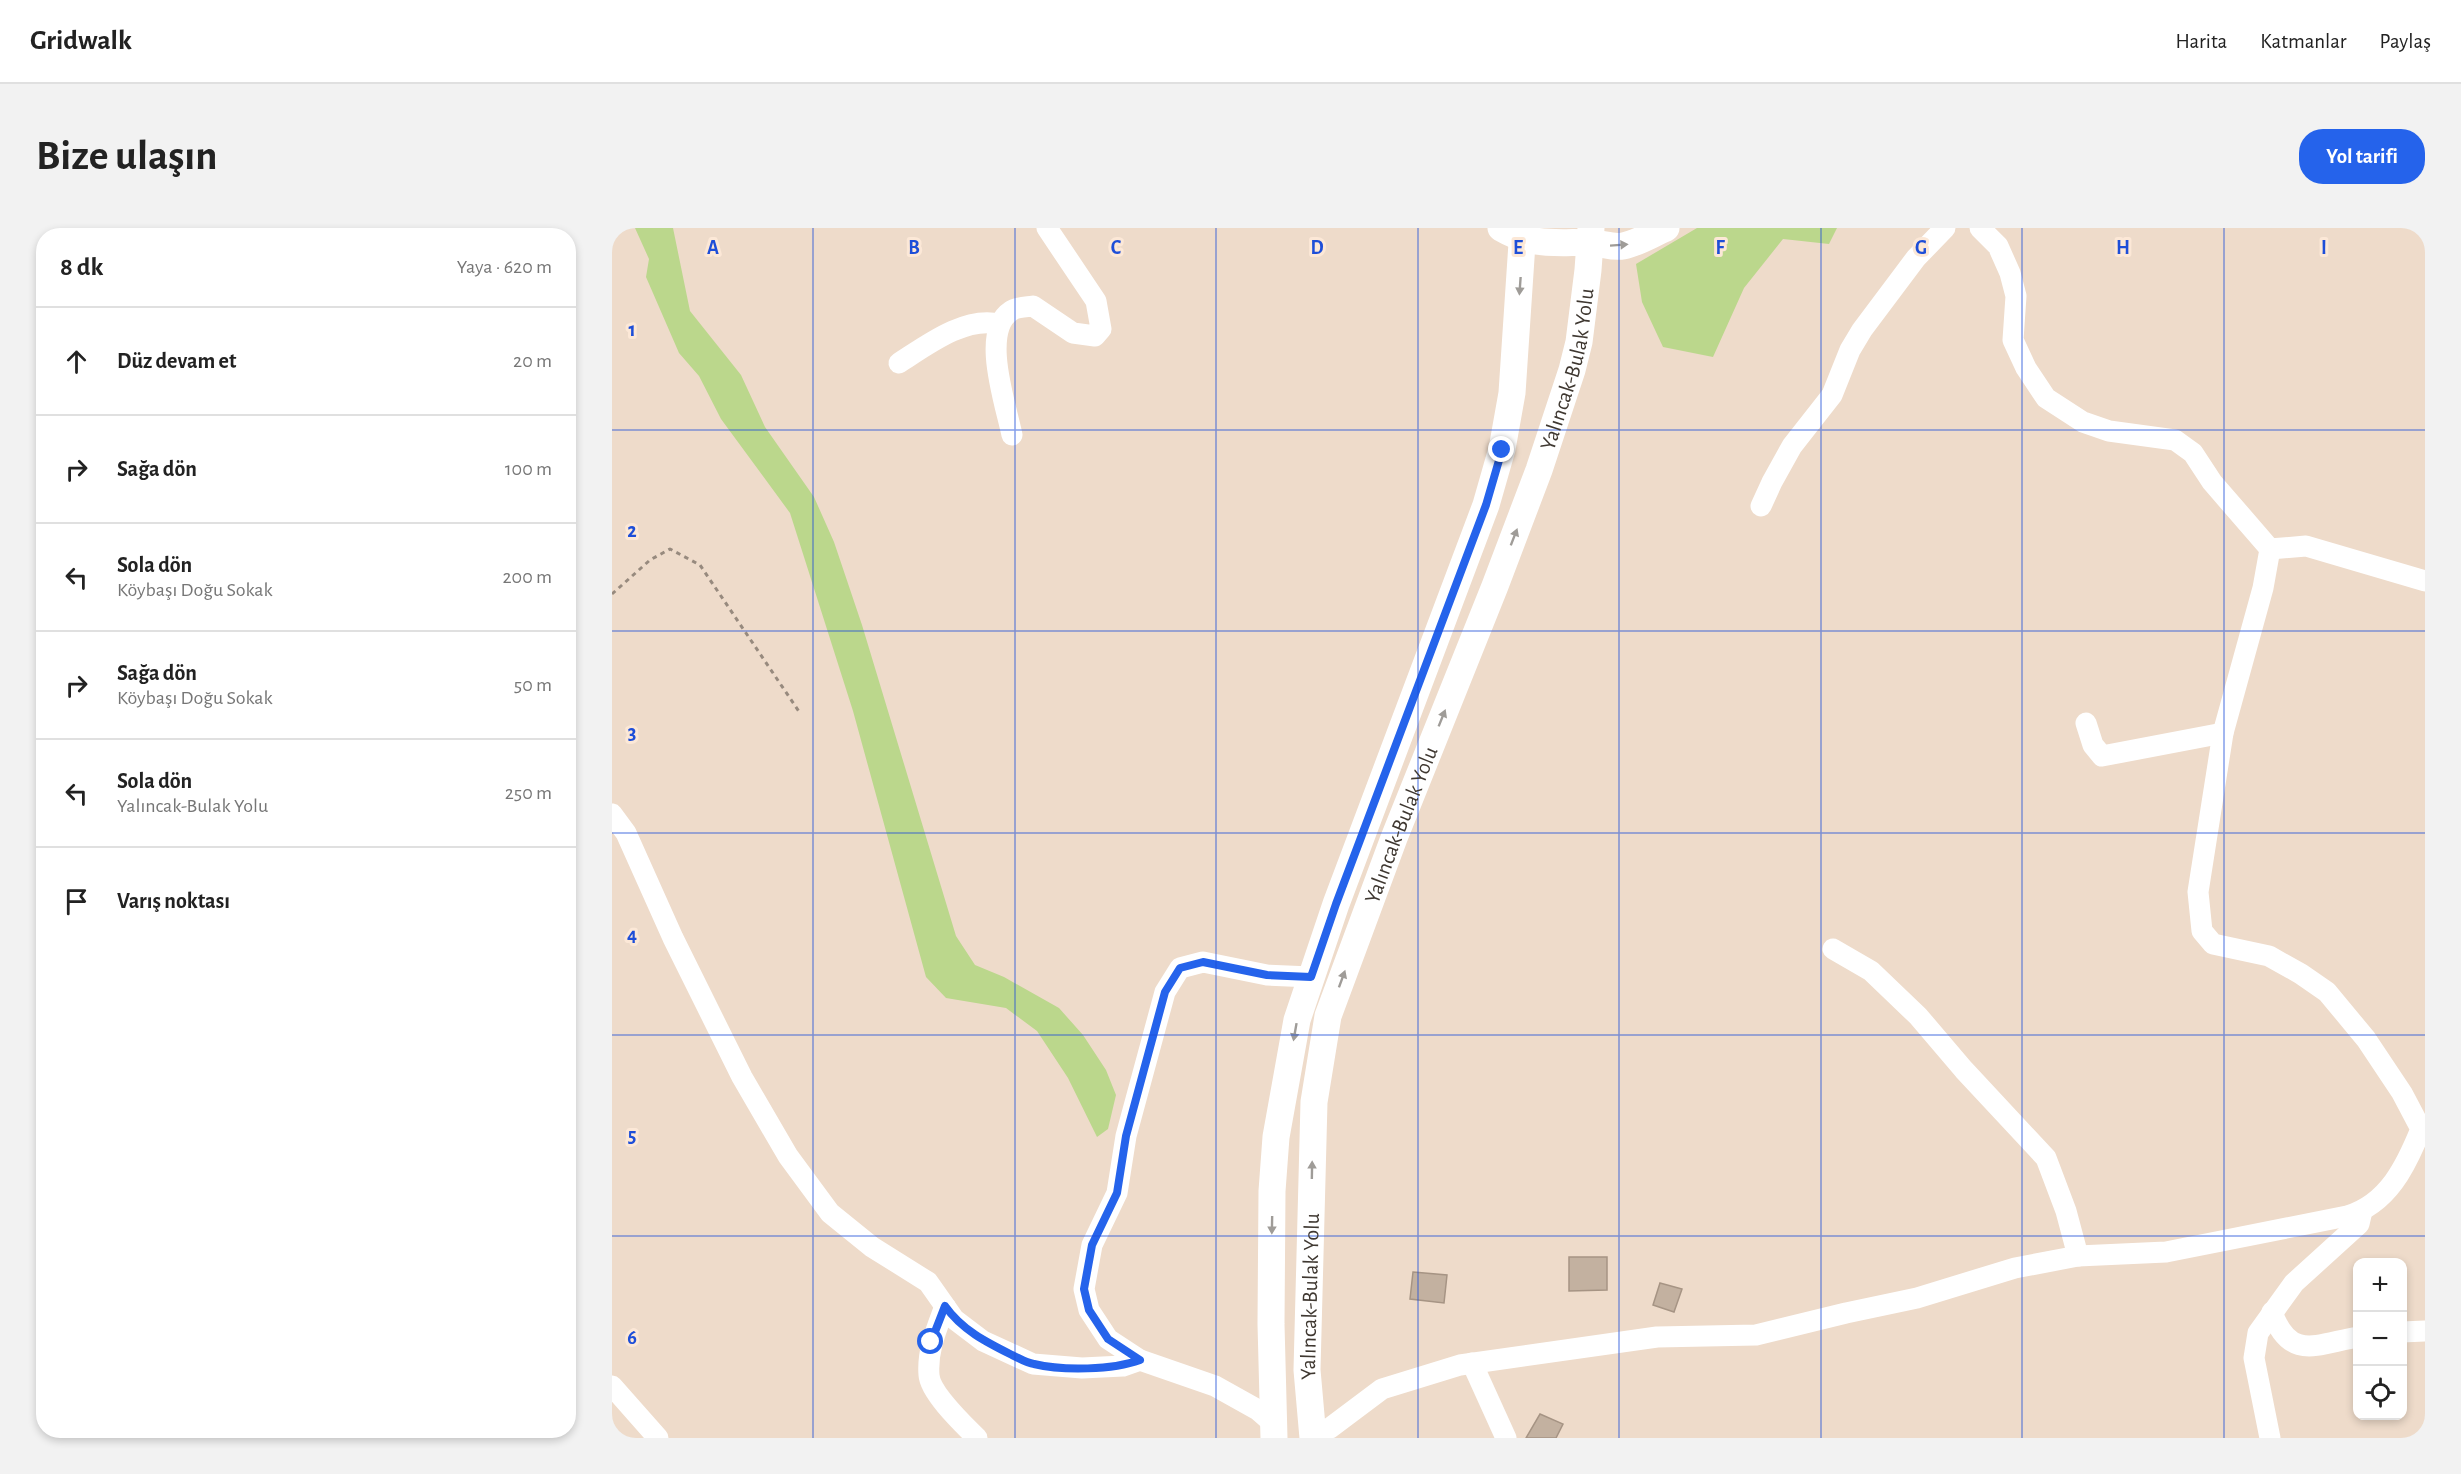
<!DOCTYPE html>
<html lang="tr">
<meta charset="utf-8">
<style>
body{margin:0;font-family:"Alegreya Sans",sans-serif;background:#f2f2f2;color:#222}
.controls{position:absolute;right:18px;bottom:18px;display:grid;overflow:hidden;border-radius:12px;box-shadow:0 3px 9px #0003}
.controls button{width:54px;height:54px;display:grid;place-items:center;padding:0;border:0;border-bottom:2px solid #e0e0e0;background:#fff;color:#222;font:30px sans-serif}
.stop{position:absolute;width:18px;height:18px;margin:-14px;border:4px solid #2563eb;border-radius:50%;background:#fff}
.stop.end{background:#2563eb;border-color:#fff;box-shadow:0 2px 6px #0008}
.list{margin:0;padding:0;list-style:none}
h2{display:flex;justify-content:space-between;align-items:center;height:78px;margin:0;padding:0 24px;font-size:26px}
h2 small{font-size:20px;font-weight:400;color:#767676}
.list li{display:grid;grid-template-columns:39px 1fr auto;gap:18px;align-items:center;box-sizing:border-box;height:108px;padding:0 24px;border-top:2px solid #e0e0e0}
.list b{display:block;font-size:22px;white-space:nowrap}
.list p{margin:0;font-size:20px;white-space:nowrap;color:#767676}
.list em{font-size:20px;font-style:normal;color:#767676}
.icon{flex:none;width:33px;height:33px;fill:none;stroke:currentColor;stroke-width:2;stroke-linecap:round;stroke-linejoin:round}
.map{position:relative;flex:none;width:1813px;height:1210px;overflow:hidden;border-radius:24px}
header{display:flex;align-items:center;gap:36px;box-sizing:border-box;height:84px;padding:0 30px;background:#fff;border-bottom:2px solid #e0e0e0}
header strong{font-size:28px}
nav{display:flex;gap:33px;margin-inline-start:auto;font-size:21px}
.intro{display:flex;align-items:center;justify-content:space-between;box-sizing:border-box;height:144px;padding:0 36px}
h1{margin:0;font-size:42px}
.button{padding:15px 27px;border-radius:24px;background:#2563eb;color:#fff;font-size:21px;font-weight:700}
main{display:flex;gap:36px;padding:0 36px}
aside{flex:1;background:#fff;border-radius:24px;box-shadow:0 3px 9px #0003}
.map>svg:first-child{display:block}
.green{fill:#bbd78c}
.building{fill:#c3b1a0;stroke:#a69484;stroke-width:1.5}
.lines{fill:none;stroke-linecap:round;stroke-linejoin:round}
.path{stroke:#978a7e;stroke-width:3;stroke-dasharray:4.5 4.5;stroke-linecap:butt}
.minor{stroke:#fff;stroke-width:21}
.major{stroke:#fff;stroke-width:27}
.oneway{fill:#9f9c98}
.route{stroke:#2563eb;stroke-width:8}
.grid{fill:none;stroke:#1d4ed8;stroke-width:1.5;stroke-opacity:0.55}
.labels{text-anchor:middle;stroke-width:6;stroke-linejoin:round;paint-order:stroke}
.street-label{font-size:22px;fill:#3f3831;stroke:#fce8d7}
.grid-label{font-size:20px;text-anchor:middle;font-weight:bold;fill:#1d4ed8;stroke:#fce8d7;stroke-width:6;stroke-linejoin:round;paint-order:stroke}
</style>
<header>
<strong>Gridwalk</strong>
<nav><a>Harita</a><a>Katmanlar</a><a>Paylaş</a></nav>
</header>
<div class="intro"><h1>Bize ulaşın</h1><a class="button">Yol tarifi</a></div>
<main>
<aside>
<h2>8 dk<small>Yaya · 620 m</small></h2>
<ul class="list">
<li><svg class="icon" aria-label="ahead" viewBox="0 0 24 24"><path d="M12 20V5M6 11l6-6 6 6"/></svg><div><b>Düz devam et</b></div><em>20 m</em></li>
<li><svg class="icon" aria-label="right" viewBox="0 0 24 24"><path d="M7 20v-9h11M14 6l5 5-5 5"/></svg><div><b>Sağa dön</b></div><em>100 m</em></li>
<li><svg class="icon" aria-label="left" viewBox="0 0 24 24"><path d="M17 20v-9H6M10 6l-5 5 5 5"/></svg><div><b>Sola dön</b><p>Köybaşı Doğu Sokak</p></div><em>200 m</em></li>
<li><svg class="icon" aria-label="right" viewBox="0 0 24 24"><path d="M7 20v-9h11M14 6l5 5-5 5"/></svg><div><b>Sağa dön</b><p>Köybaşı Doğu Sokak</p></div><em>50 m</em></li>
<li><svg class="icon" aria-label="left" viewBox="0 0 24 24"><path d="M17 20v-9H6M10 6l-5 5 5 5"/></svg><div><b>Sola dön</b><p>Yalıncak-Bulak Yolu</p></div><em>250 m</em></li>
<li><svg class="icon" aria-label="arrive" viewBox="0 0 24 24"><path d="M6 21V4h12l-3 4 3 4H6"/></svg><div><b>Varış noktası</b></div></li>
</ul>
</aside>
<div class="map">
<svg width="1813" height="1210" viewBox="0 0 1813 1210">
<rect width="100%" height="100%" fill="#eedbca"/>
<g class="green">
<polygon points="23,0 61,0 78,83 129,147 153,199 202,269 222,314 250,397 344,708 363,737 392,749 447,780 471,807 494,842 504,867 496,901 485,909 456,850 425,803 394,780 334,770 314,749 241,483 178,285 109,191 87,148 67,125 34,49 37,31"/>
<polygon points="1085,0 1225,0 1217,16 1171,11 1132,60 1101,129 1051,119 1030,74 1024,36"/>
</g>
<g class="building">
<polygon points="957,1029 995,1029 995,1062 957,1063"/>
<polygon points="801,1044 835,1047 832,1075 798,1071"/>
<polygon points="1048,1055 1070,1061 1062,1084 1041,1077"/>
<polygon points="928,1186 951,1196 944,1210 914,1210"/>
</g>
<g class="lines">
<polyline class="path" points="0,366 38,332 58,321 88,337 188,485"/>
<g class="minor">
<path d="M287,135C315,117 353,88 387,96"/>
<path d="M400,207C394,177 368,103 399,83C404,79 415,79 421,78L461,105L483,108L489,101L484,73L435,0"/>
<polyline points="1149,278 1160,254 1180,218 1220,167 1238,122 1250,102 1304,30 1333,0"/>
<polyline points="1658,321 1694,318 1813,353"/>
<polyline points="1474,495 1481,517 1490,528 1611,505"/>
<polyline points="0,586 14,605 61,710 130,849 176,928 218,985 260,1019 316,1054 342,1091 371,1113 421,1136 470,1140 511,1138 528,1132"/>
<polyline points="1221,721 1259,743 1306,788 1352,842 1434,930 1454,983 1466,1028"/>
<path d="M333,1078C325,1100 315,1122 317,1147C318,1165 352,1197 365,1210"/>
<path d="M1660,1084C1678,1134 1705,1116 1746,1109"/>
<polyline points="1790,1104 1813,1103"/>
<polyline points="860,1135 894,1210"/>
<polyline points="0,1158 46,1210"/>
<polyline points="662,1196 646,1182 603,1158 528,1132 496,1111 477,1082 472,1061 480,1017 505,965 514,908 553,764 568,740 591,734 655,747 699,749"/>
<path d="M700,1204L718,1200L770,1161L848,1137L1045,1109L1144,1107L1234,1085L1305,1070L1403,1040L1466,1028L1554,1024L1735,988C1776,976 1794,938 1809,901L1790,865L1754,811L1715,764L1689,746L1657,728L1601,716L1590,703L1586,664L1611,505L1651,360L1658,321L1600,254L1581,225L1563,212L1497,203L1471,194L1434,170L1414,140L1401,112L1404,68L1398,45L1386,18L1368,0"/>
<polyline points="1658,1210 1642,1130 1646,1105 1682,1055 1747,996 1750,983"/>
</g>
<g class="major">
<path d="M889,0C924,20 943,13 979,15C990,15 1000,20 1011,18C1026,15 1040,6 1054,0"/>
<polyline points="662,1210 659,1096 660,963 664,909 685,792 724,676 874,277 890,221 900,165 911,0"/>
<path id="s1" d="M701,1210L695,1142L702,874L716,788L782,610L883,358L927,242L960,142L967,114L976,42L979,0"/>
</g>
</g>
<defs><path id="oneway-solid" d="M-6-.8H1V-3.2L6.5 0L1 3.2V.8H-6Z" transform="scale(1.5)"/></defs>
<g class="oneway">
<use href="#oneway-solid" transform="translate(1007 17) rotate(-4)"/>
<use href="#oneway-solid" transform="translate(908 58) rotate(94)"/>
<use href="#oneway-solid" transform="translate(902 309) rotate(-69)"/>
<use href="#oneway-solid" transform="translate(830 490) rotate(-68)"/>
<use href="#oneway-solid" transform="translate(730 751) rotate(-70)"/>
<use href="#oneway-solid" transform="translate(683 804) rotate(100)"/>
<use href="#oneway-solid" transform="translate(700 942) rotate(-89)"/>
<use href="#oneway-solid" transform="translate(660 997) rotate(91)"/>
</g>
<g class="lines">
<path class="route" d="M319,1114L333,1078C350,1102 374,1114 400,1127C407,1130 414,1135 422,1136C451,1143 501,1142 528,1132L496,1111L477,1082L472,1061L480,1017L505,965L514,908L553,764L568,740L591,734L655,747L699,749L724,676L874,277L890,222"/>
</g>
<path class="grid" d="M201,0V1210M403,0V1210M604,0V1210M806,0V1210M1007,0V1210M1209,0V1210M1410,0V1210M1612,0V1210M0,202H1813M0,403H1813M0,605H1813M0,807H1813M0,1008H1813"/>
<g class="labels">
<g class="street-label">
<text dy="8" stroke="none"><textPath href="#s1" startOffset="1114">Yalıncak-Bulak Yolu</textPath></text>
<text dy="8" stroke="none"><textPath href="#s1" startOffset="628">Yalıncak-Bulak Yolu</textPath></text>
<text dy="8" stroke="none"><textPath href="#s1" startOffset="142">Yalıncak-Bulak Yolu</textPath></text>
</g>
</g>
<g class="grid-label">
<text x="101" y="26">A</text>
<text x="302" y="26">B</text>
<text x="504" y="26">C</text>
<text x="705" y="26">D</text>
<text x="906" y="26">E</text>
<text x="1108" y="26">F</text>
<text x="1309" y="26">G</text>
<text x="1511" y="26">H</text>
<text x="1712" y="26">I</text>
<text x="20" y="108">1</text>
<text x="20" y="309">2</text>
<text x="20" y="511">3</text>
<text x="20" y="713">4</text>
<text x="20" y="914">5</text>
<text x="20" y="1116">6</text>
</g>
</svg>
<div class="controls">
<button>+</button>
<button>−</button>
<button><svg class="icon" aria-label="locate" viewBox="0 0 24 24"><circle cx="12" cy="12" r="6"/><path d="M12 2v4M12 18v4M2 12h4M18 12h4"/></svg></button>
</div>
<div class="stop" style="left:319px;top:1114px"></div>
<div class="stop end" style="left:890px;top:222px"></div>
</div>
</main>
